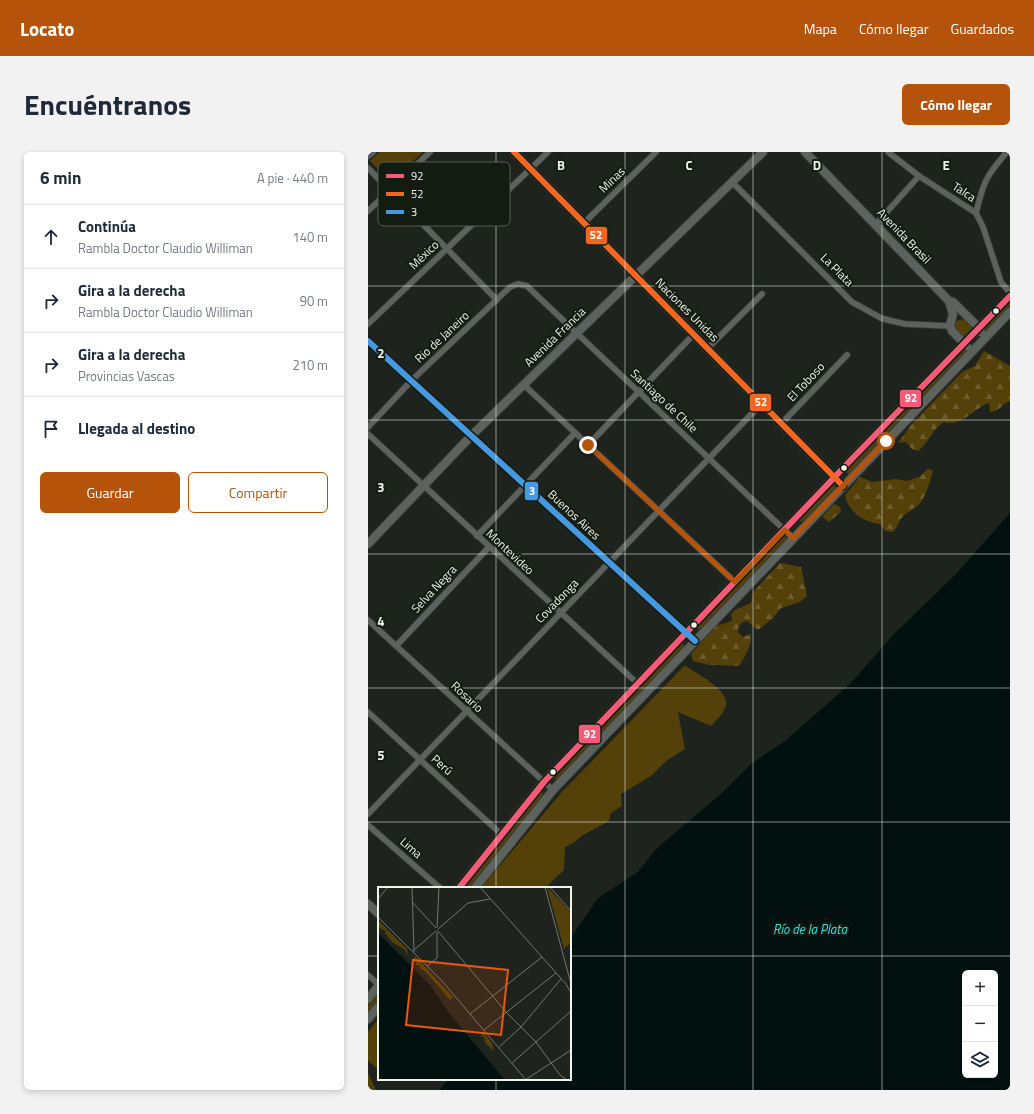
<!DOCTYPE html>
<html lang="es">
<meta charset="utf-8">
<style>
body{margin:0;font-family:"Titillium Web",sans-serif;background:#f2f2f3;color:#1f2937}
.controls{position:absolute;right:12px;bottom:12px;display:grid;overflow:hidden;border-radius:6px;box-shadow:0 2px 6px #0003}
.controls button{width:36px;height:36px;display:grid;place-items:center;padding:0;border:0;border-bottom:1px solid #e0e1e3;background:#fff;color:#1f2937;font:20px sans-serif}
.stop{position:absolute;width:12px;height:12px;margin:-9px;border:3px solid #b45309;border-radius:50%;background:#fff}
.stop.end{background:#b45309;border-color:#fff;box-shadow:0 1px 4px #0008}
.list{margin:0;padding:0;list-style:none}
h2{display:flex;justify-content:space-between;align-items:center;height:52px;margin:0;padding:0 16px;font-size:17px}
h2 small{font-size:13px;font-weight:400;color:#747a83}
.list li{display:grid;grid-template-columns:26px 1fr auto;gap:12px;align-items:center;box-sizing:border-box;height:64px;padding:0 16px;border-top:1px solid #e0e1e3}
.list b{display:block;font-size:15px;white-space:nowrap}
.list p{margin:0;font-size:13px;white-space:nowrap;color:#747a83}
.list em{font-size:13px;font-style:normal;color:#747a83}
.actions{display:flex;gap:8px;padding:12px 16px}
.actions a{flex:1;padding:9px 0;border:1px solid #b45309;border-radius:6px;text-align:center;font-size:14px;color:#b45309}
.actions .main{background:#b45309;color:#fff}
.icon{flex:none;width:22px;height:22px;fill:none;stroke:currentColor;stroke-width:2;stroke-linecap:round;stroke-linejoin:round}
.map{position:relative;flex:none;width:642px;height:938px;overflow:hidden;border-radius:6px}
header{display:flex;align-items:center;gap:24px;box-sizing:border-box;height:56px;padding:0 20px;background:#b45309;color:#fff}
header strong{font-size:19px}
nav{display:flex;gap:22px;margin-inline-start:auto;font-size:14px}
.intro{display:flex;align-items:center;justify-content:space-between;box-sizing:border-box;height:96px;padding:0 24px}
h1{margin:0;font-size:28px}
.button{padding:10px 18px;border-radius:6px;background:#b45309;color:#fff;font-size:14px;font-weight:700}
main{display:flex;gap:24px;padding:0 24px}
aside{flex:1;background:#fff;border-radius:6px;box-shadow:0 2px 6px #0003}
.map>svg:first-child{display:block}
.green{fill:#544009}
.forest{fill:url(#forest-firs)}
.water{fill:#031010;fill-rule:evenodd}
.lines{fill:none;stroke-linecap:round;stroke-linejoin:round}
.street-casing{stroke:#3a3e38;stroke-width:7}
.secondary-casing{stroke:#3a3e38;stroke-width:10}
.street{stroke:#5e625e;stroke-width:5.5}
.secondary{stroke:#5e625e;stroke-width:8}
.bus-1-casing{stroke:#131c11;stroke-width:9}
.bus-2-casing{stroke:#131c11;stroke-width:9}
.bus-3-casing{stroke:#131c11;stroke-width:9}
.bus-1{stroke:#f75a77;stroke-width:6}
.bus-2{stroke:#f26522;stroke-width:6}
.bus-3{stroke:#4699e1;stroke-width:6}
.route{stroke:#b45309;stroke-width:5}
.grid{fill:none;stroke:#eef4ec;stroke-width:1;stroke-opacity:0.55}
.bus-dot{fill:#eef4ec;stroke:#131c11;stroke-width:1.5}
.labels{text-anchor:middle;stroke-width:4;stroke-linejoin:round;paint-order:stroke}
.street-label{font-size:12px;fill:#eef4ec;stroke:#131c11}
.water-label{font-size:13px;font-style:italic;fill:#42d9dd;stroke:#131c11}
.inset-road{fill:none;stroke:#717770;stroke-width:1}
.view{fill:#e8590c;fill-opacity:0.15;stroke:#e8590c;stroke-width:2}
.inset-edge{fill:none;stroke:#eef4ec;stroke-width:2}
.key{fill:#131c11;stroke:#555d53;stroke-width:1}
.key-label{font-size:11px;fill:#eef4ec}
.grid-label{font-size:13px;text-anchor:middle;font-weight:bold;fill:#eef4ec;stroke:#131c11;stroke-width:4;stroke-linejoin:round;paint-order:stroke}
.line-badge{stroke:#131c11;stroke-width:1.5}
.badge-label{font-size:11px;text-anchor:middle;font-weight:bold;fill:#fff}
</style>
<header>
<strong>Locato</strong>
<nav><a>Mapa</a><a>Cómo llegar</a><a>Guardados</a></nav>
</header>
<div class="intro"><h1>Encuéntranos</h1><a class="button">Cómo llegar</a></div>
<main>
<aside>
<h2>6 min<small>A pie · 440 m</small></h2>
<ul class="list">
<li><svg class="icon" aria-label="ahead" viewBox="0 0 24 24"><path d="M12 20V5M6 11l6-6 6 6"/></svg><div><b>Continúa</b><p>Rambla Doctor Claudio Williman</p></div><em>140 m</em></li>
<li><svg class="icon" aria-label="right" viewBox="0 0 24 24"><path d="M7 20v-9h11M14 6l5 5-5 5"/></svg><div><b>Gira a la derecha</b><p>Rambla Doctor Claudio Williman</p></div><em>90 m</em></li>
<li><svg class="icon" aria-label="right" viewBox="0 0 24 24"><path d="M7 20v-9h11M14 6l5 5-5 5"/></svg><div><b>Gira a la derecha</b><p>Provincias Vascas</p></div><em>210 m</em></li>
<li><svg class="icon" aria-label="arrive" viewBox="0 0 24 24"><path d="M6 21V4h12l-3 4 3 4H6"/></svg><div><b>Llegada al destino</b></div></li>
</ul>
<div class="actions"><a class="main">Guardar</a><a>Compartir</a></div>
</aside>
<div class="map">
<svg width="642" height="938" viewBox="0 0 642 938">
<defs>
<pattern id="forest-firs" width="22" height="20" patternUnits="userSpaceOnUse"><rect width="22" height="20" fill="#544009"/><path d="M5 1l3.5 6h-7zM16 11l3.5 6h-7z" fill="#6d5c2d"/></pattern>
</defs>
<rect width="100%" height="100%" fill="#1e231d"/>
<g class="green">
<polygon points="11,0 55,0 23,30 2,9"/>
<polygon points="642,147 642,154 620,177 616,178"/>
<polygon points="594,167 603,172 604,177 596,185 587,179 586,174 589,169"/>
<polygon points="594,197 597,197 598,200 482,321 479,321 478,319"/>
<polygon points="464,333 466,333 468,336 436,370 431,369"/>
<polygon points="415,384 419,386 419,388 334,476 329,478 331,472"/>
<polygon points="315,491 316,493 314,497 191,626 185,628"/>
<path d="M317,513C328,522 361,537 358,553C357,560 348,569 343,574L310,560L317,597L298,609L283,624L253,642L254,654L243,661L241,669L215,683L205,691L197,695L196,718L177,736H113L193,641Z"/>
<polygon points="172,640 175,641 173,647 101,736 95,736"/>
<polygon points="11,840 11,847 0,861 0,854"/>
<polygon points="11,866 11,918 0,909 0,880"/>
<polygon points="0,921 8,938 0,938"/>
</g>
<g class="forest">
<path d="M616,199L642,214V249C633,252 633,259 622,260L621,251C606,256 594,275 576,270C564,277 561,291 550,299L544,297L538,290L530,291L543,273L594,220L607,214Z"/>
<path d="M560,317L565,318C562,329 558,348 548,355C543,359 537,361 533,367C530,371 529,376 525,380L517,379L512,372C497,371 479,359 477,343L492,325L505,330L528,327L539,329L551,325Z"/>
<polygon points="466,352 472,355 473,360 461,370 454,365"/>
<path d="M412,411L433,415L439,444L432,450L413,456L405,466L390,478L379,469C373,470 370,474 370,480L375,485L383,482C384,494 377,504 371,514L341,513L325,509L323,502L348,474L364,469L363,462L367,458L383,451L385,440Z"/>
</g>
<path class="water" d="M642,361V938H72L80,927H202V787L230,746L270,720L288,697L355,640L384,611L417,589L482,532L526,482L588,422ZM597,821H627V923H597Z"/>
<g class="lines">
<g class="street-casing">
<g id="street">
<polyline points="520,0 551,24 608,61 615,75 633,130 642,141"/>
<polyline points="0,4 5,0"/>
<polyline points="0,16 129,148"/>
<polyline points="364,30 484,150 513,166 524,169 537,172 582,174"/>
<polyline points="0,59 62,0"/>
<path d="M608,61C615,31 618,24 639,0"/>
<polyline points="216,71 288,0"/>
<polyline points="508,72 551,24"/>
<polyline points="0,172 180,0"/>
<polyline points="0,189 327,489"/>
<polyline points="340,196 394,142"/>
<polyline points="156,233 367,430"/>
<polyline points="414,271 479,203"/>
<polyline points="0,275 43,229 142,135 150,132 159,134 425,386"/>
<polyline points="0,282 270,532"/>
<polyline points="220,293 326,182"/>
<polyline points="109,384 207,281"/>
<polyline points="0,468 185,638"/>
<polyline points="28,494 121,395"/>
<polyline points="0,560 133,682"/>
<polyline points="0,662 394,251"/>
<polyline points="0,673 72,736"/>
<polyline points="0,823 11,833"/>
</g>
</g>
<g class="secondary-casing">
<g id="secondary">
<polyline points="146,0 470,329"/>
<polyline points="437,0 581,149 585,150 611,176 613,180"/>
<polyline points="581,149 585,162 582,174 584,179 599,194"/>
<polyline points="0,392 103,284 395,0"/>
<polyline points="91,736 176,630 479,312 642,144"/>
<polyline points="107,736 185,638 642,160"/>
<polyline points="0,752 11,762"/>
<polyline points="0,847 11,833"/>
<polyline points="0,867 11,854"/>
</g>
</g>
<use href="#street" class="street"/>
<use href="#secondary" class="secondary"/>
<g class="bus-1-casing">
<polyline id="bus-1" points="91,736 176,630 479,312 642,144"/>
</g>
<g class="bus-2-casing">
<polyline id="bus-2" points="146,0 475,334"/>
</g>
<g class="bus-3-casing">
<polyline id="bus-3" points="0,189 327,489"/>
</g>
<use href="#bus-1" class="bus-1"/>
<use href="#bus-2" class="bus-2"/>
<use href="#bus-3" class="bus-3"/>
</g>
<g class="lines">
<polyline class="route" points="220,293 367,430 417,378 425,386 518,289"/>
</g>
<path class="grid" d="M128,0V736M257,0V938M385,0V938M514,0V938M0,134H642M0,268H642M0,402H642M0,536H642M0,670H642M0,804H11M202,804H642M128,927V938"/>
<g class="bus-dot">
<circle cx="628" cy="159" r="3.5"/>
<circle cx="476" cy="316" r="3.5"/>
<circle cx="326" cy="473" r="3.5"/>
<circle cx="185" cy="620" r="3.5"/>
</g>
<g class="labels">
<g class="street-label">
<text transform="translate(244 28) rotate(-44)" y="4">Minas</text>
<text transform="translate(596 40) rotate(33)" y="4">Talca</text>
<text transform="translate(536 84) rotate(46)" y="4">Avenida Brasil</text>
<text transform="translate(56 103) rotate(-44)" y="4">México</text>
<text transform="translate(469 118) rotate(45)" y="4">La Plata</text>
<text transform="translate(319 158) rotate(45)" y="4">Naciones Unidas</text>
<text transform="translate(74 185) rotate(-43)" y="4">Rio de Janeiro</text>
<text transform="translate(187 185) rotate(-44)" y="4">Avenida Francia</text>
<text transform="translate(438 230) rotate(-47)" y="4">El Toboso</text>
<text transform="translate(296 249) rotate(43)" y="4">Santiago de Chile</text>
<text transform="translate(206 363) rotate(43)" y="4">Buenos Aires</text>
<text transform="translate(142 400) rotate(43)" y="4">Montevideo</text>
<text transform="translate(66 437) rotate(-47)" y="4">Selva Negra</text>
<text transform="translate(189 449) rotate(-46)" y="4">Covadonga</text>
<text transform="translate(99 545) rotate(43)" y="4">Rosario</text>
<text transform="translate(74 613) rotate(42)" y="4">Perú</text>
<text transform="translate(43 696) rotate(41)" y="4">Lima</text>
</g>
<g class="water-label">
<text x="442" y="782">Río de la Plata</text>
</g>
</g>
<g transform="translate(10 735)">
<rect width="193" height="193" fill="#1e231d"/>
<path d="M0,33L29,62L30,70L27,63L14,55L7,46L8,44L1,41ZM37,69L75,110L72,113L48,85L41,81L43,79L38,78V73L34,74Z" fill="#544009"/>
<path d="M169,0L193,25V56L186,62ZM106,146L114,156L116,164L107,156L106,150L102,149Z" fill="#544009"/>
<path d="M0,46L52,98L71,126L127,193H0Z" fill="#031010"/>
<path class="inset-road" d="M34,0L36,65M102,0L188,97L193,106M167,0L193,97M172,0L193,24M0,12L10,0M35,16L58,41M0,30L64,94L148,193M59,41L61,0M60,42L90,16L112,12M59,43L128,125L158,155L182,188L189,193M36,63L58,44M49,79L59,71V45M92,127L164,70M106,143L178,86M120,161L143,140L183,92M134,176L193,124M147,193L193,163"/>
<path class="view" d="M35,73L130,83L123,148L28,138Z"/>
<rect width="193" height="193" class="inset-edge"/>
</g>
<rect x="10" y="10" width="132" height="64" rx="6" class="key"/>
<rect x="18" y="22" width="18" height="4" fill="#f75a77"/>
<rect x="18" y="40" width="18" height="4" fill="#f26522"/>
<rect x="18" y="58" width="18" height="4" fill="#4699e1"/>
<g class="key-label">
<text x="43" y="28">92</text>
<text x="43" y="46">52</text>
<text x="43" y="64">3</text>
</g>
<g class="grid-label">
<text x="193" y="18">B</text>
<text x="321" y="18">C</text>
<text x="449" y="18">D</text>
<text x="578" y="18">E</text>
<text x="13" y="206">2</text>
<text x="13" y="340">3</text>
<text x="13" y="474">4</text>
<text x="13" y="608">5</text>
</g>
<g class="line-badge">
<rect x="217" y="74" width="23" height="19" rx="4" fill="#f26522"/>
<rect x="531" y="237" width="23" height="19" rx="4" fill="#f75a77"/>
<rect x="381" y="241" width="23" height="19" rx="4" fill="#f26522"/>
<rect x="156" y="329" width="15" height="20" rx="4" fill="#4699e1"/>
<rect x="210" y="572" width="23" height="20" rx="4" fill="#f75a77"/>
</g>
<g class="badge-label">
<text x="228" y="87">52</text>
<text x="543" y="250">92</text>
<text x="393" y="254">52</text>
<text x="164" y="343">3</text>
<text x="222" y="586">92</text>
</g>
</svg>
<div class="controls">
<button>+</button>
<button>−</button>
<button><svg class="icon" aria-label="layers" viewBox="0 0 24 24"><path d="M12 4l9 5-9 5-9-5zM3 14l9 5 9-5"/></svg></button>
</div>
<div class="stop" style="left:518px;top:289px"></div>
<div class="stop end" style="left:220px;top:293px"></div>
</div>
</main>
